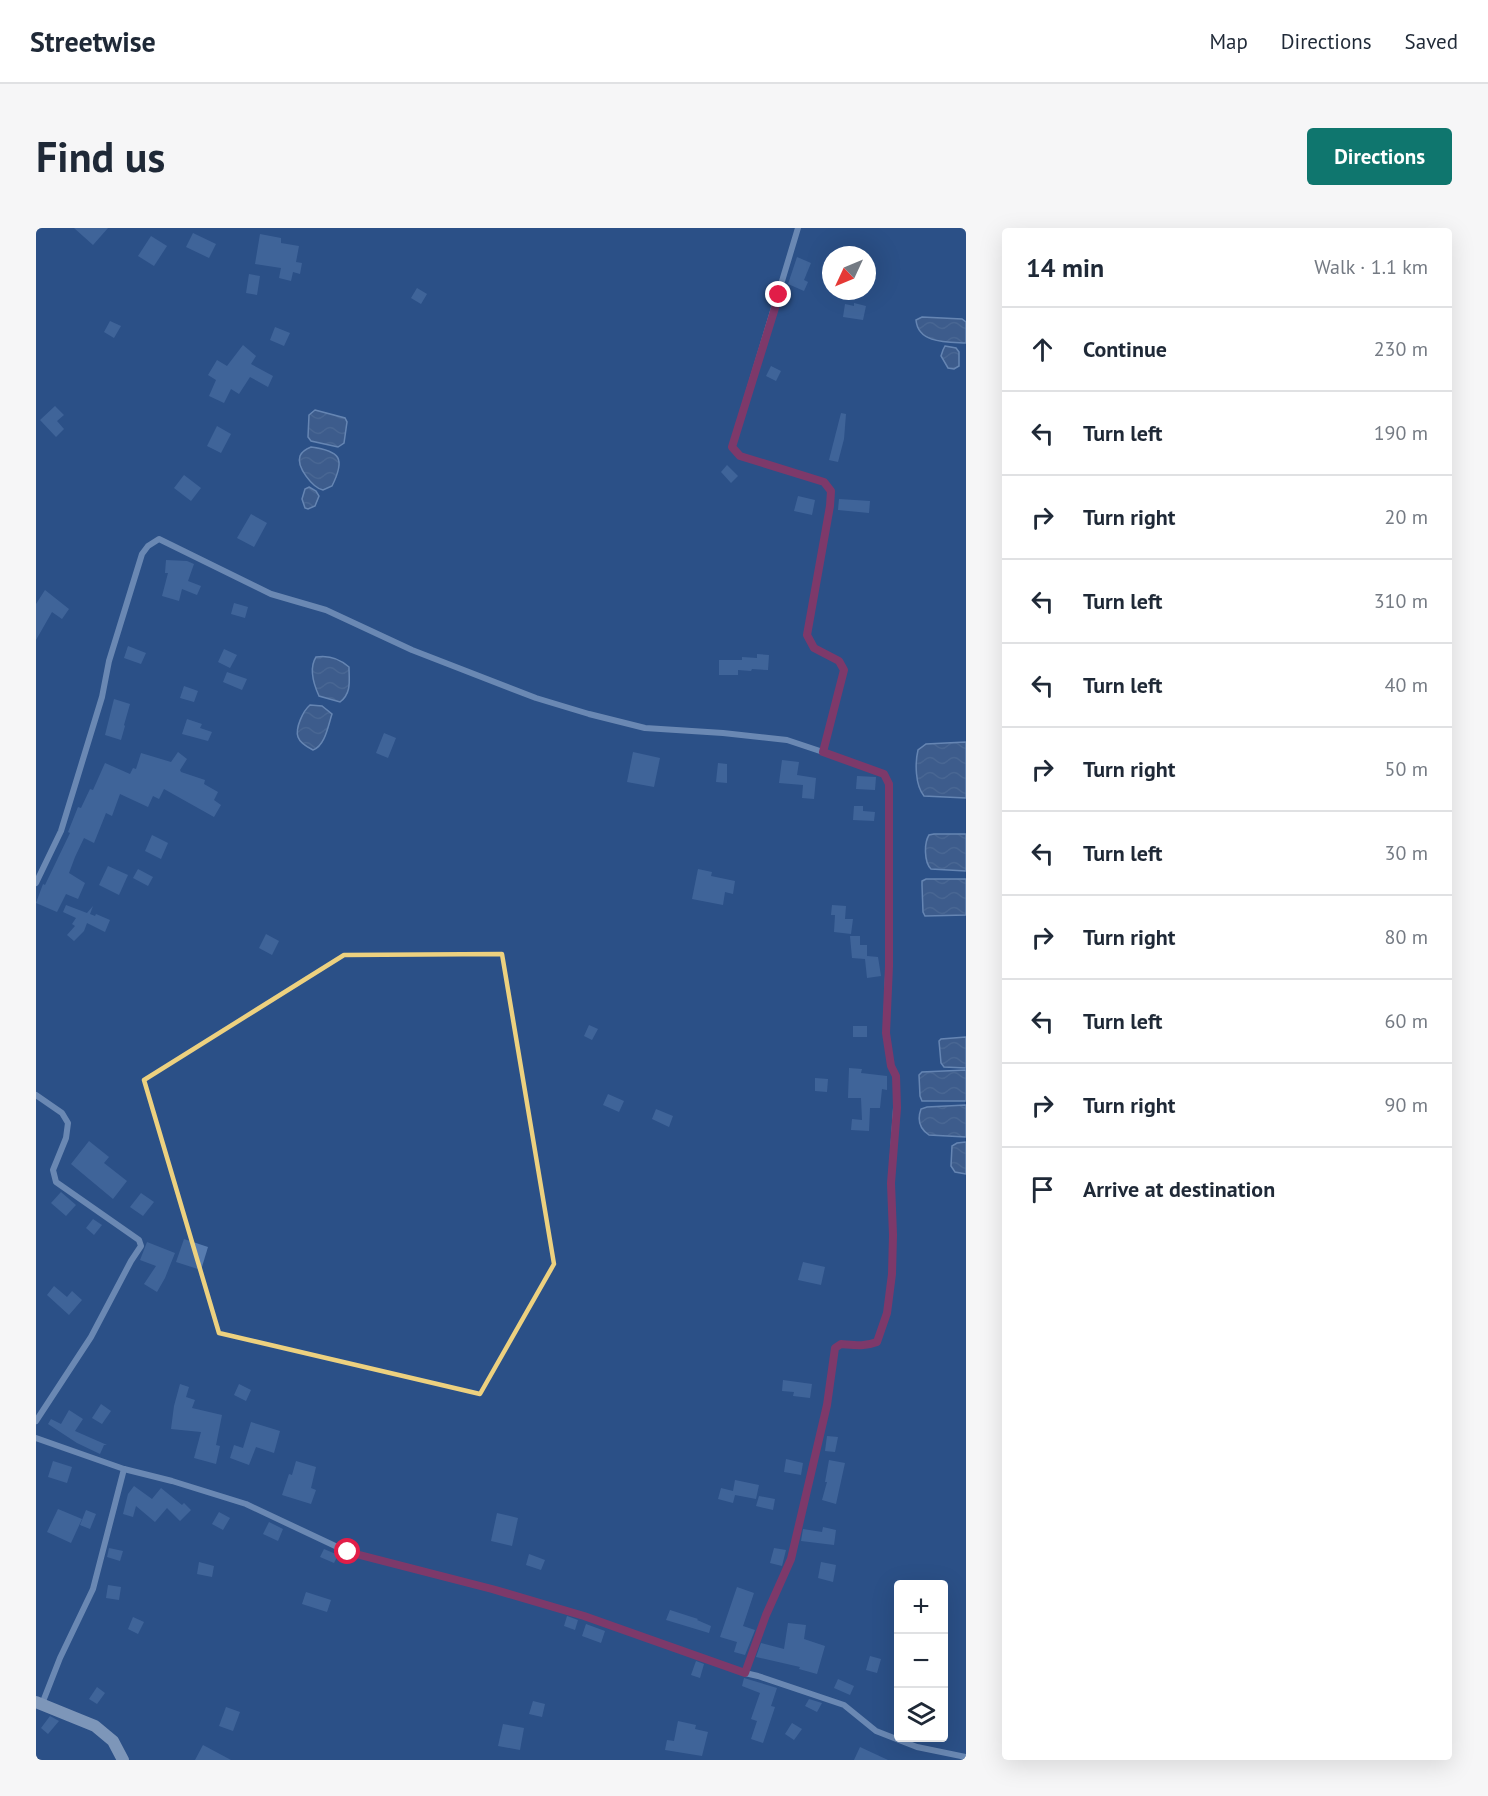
<!DOCTYPE html>
<meta charset="utf-8">
<style>
body{margin:0;font-family:"PT Sans",sans-serif;background:#f6f6f7;color:#1f2937}
.controls{position:absolute;right:18px;bottom:18px;display:grid;overflow:hidden;border-radius:6px;box-shadow:0 6px 24px #0002}
.controls button{width:54px;height:54px;display:grid;place-items:center;padding:0;border:0;border-bottom:2px solid #e0e1e3;background:#fff;color:#1f2937;font:30px sans-serif}
.compass{position:absolute;left:786px;top:18px;width:54px;height:54px;border-radius:50%;background:#fff;box-shadow:0 6px 24px #0002;rotate:226deg}
.stop{position:absolute;width:18px;height:18px;margin:-14px;border:4px solid #e11d48;border-radius:50%;background:#fff}
.stop.end{background:#e11d48;border-color:#fff;box-shadow:0 2px 6px #0008}
.list{margin:0;padding:0;list-style:none}
h2{display:flex;justify-content:space-between;align-items:center;height:78px;margin:0;padding:0 24px;font-size:26px}
h2 small{font-size:20px;font-weight:400;color:#747a83}
.list li{display:grid;grid-template-columns:39px 1fr auto;gap:18px;align-items:center;box-sizing:border-box;height:84px;padding:0 24px;border-top:2px solid #e0e1e3}
.list b{display:block;font-size:22px;white-space:nowrap}
.list em{font-size:20px;font-style:normal;color:#747a83}
.icon{flex:none;width:33px;height:33px;fill:none;stroke:currentColor;stroke-width:2;stroke-linecap:round;stroke-linejoin:round}
.map{position:relative;flex:none;width:930px;height:1532px;overflow:hidden;border-radius:6px}
header{display:flex;align-items:center;gap:36px;box-sizing:border-box;height:84px;padding:0 30px;background:#fff;border-bottom:2px solid #e0e1e3}
header strong{font-size:28px}
nav{display:flex;gap:33px;margin-inline-start:auto;font-size:21px}
.intro{display:flex;align-items:center;justify-content:space-between;box-sizing:border-box;height:144px;padding:0 36px}
h1{margin:0;font-size:42px}
.button{padding:15px 27px;border-radius:6px;background:#0f766e;color:#fff;font-size:21px;font-weight:700}
main{display:flex;gap:36px;padding:0 36px}
aside{flex:1;background:#fff;border-radius:6px;box-shadow:0 6px 24px #0002}
.map>svg:first-child{display:block}
.water{fill:url(#water-waves);stroke:#acc6e8;stroke-width:1.5}
.building{fill:#577cb0}
.lines{fill:none;stroke-linecap:round;stroke-linejoin:round}
.street{stroke:#b7cce8;stroke-width:6}
.secondary{stroke:#e1eaf7;stroke-width:12}
.route{stroke:#e11d48;stroke-width:8}
.marked{fill:none;stroke:#edd17f;stroke-width:4.5;stroke-linejoin:round}
</style>
<header>
<strong>Streetwise</strong>
<nav><a>Map</a><a>Directions</a><a>Saved</a></nav>
</header>
<div class="intro"><h1>Find us</h1><a class="button">Directions</a></div>
<main>
<div class="map">
<svg width="930" height="1532" viewBox="0 0 930 1532">
<defs>
<pattern id="water-waves" width="16" height="10" patternUnits="userSpaceOnUse" patternTransform="scale(1.5)"><rect width="16" height="10" fill="#526b92"/><path d="M0 5q4-4 8 0t8 0" fill="none" stroke="#6c81a2"/></pattern>
</defs>
<rect width="100%" height="100%" fill="#2b5087"/>
<g class="water">
<path d="M886,89L926,91L930,94V115C912,114 882,116 880,92Z"/>
<polygon points="909,118 920,120 923,124 923,138 918,141 912,140 905,128 907,122"/>
<polygon points="279,182 309,190 311,194 308,215 302,219 275,213 272,209 273,187"/>
<path d="M275,219C304,223 310,230 296,258L287,262C277,260 260,239 264,228C266,223 270,221 275,219Z"/>
<polygon points="273,259 280,263 283,268 279,278 272,281 269,280 266,271 269,261"/>
<path d="M280,429C292,427 304,431 313,439C313,452 316,465 304,474L283,468C278,457 273,440 280,429Z"/>
<path d="M274,477L286,478L296,486C292,498 289,518 277,522C271,519 264,515 262,509C259,500 267,483 274,477Z"/>
<path d="M930,514V570L888,568C879,557 879,535 882,522L890,516Z"/>
<path d="M898,606H930V643L895,641C888,634 888,615 893,607Z"/>
<polygon points="890,651 930,651 930,687 889,688 887,684 886,657 886,653"/>
<polygon points="930,809 930,840 908,839 905,835 903,813 905,811"/>
<polygon points="930,842 930,873 886,873 884,868 883,847 886,844"/>
<path d="M930,877V909L893,907C884,901 881,892 885,881L891,879Z"/>
<polygon points="930,914 930,946 919,944 915,938 916,918 921,915"/>
</g>
<g class="building">
<polygon points="38,0 72,0 57,17"/>
<polygon points="157,5 180,16 173,30 150,19"/>
<polygon points="224,6 245,10 245,15 263,18 260,34 266,35 264,46 257,44 255,53 243,50 245,40 219,36"/>
<polygon points="115,8 131,18 118,38 102,28"/>
<polygon points="761,29 775,35 768,52 772,54 768,63 752,56"/>
<polygon points="213,46 224,48 221,67 210,65"/>
<polygon points="381,60 391,66 385,76 375,70"/>
<polygon points="818,75 830,78 827,92 807,89 809,76 818,78"/>
<polygon points="74,93 85,98 78,110 68,104"/>
<polygon points="239,99 254,105 248,118 234,112"/>
<polygon points="207,117 220,128 215,136 237,148 232,159 214,149 203,166 195,161 188,175 173,168 180,152 172,147 181,132 191,138"/>
<polygon points="735,138 745,143 740,153 730,148"/>
<polygon points="19,178 28,187 21,193 28,201 20,209 4,192"/>
<polygon points="805,185 810,186 808,211 802,234 793,232"/>
<polygon points="181,198 195,206 185,225 171,218"/>
<polygon points="691,237 702,248 695,255 685,244"/>
<polygon points="148,247 165,260 155,273 138,260"/>
<polygon points="762,268 779,272 776,287 758,283"/>
<polygon points="803,271 834,273 833,285 802,282"/>
<polygon points="215,286 231,295 218,319 201,310"/>
<polygon points="130,332 151,333 158,336 152,353 165,358 161,367 146,361 143,373 126,368 132,345 129,345"/>
<polygon points="9,362 33,381 26,391 16,384 0,412 0,376"/>
<polygon points="198,375 212,379 209,390 195,386"/>
<polygon points="92,418 110,425 105,436 88,430"/>
<polygon points="188,421 201,427 194,440 182,434"/>
<polygon points="721,426 733,427 732,442 716,441 715,443 702,442 702,447 683,447 683,432 706,432 706,429 721,430"/>
<polygon points="191,444 211,451 206,462 187,454"/>
<polygon points="148,458 162,463 158,474 144,470"/>
<polygon points="78,471 94,476 88,497 89,498 85,512 69,507"/>
<polygon points="151,491 166,496 164,500 176,504 172,513 146,506"/>
<polygon points="348,505 360,510 352,530 340,525"/>
<polygon points="142,524 151,531 144,542 145,544 169,552 168,556 182,564 178,572 185,577 178,589 128,561 123,571 117,568 112,579 84,566 76,588 70,585 58,615 48,610 39,629 33,645 49,655 42,671 30,666 21,684 0,675 7,656 9,657 34,605 32,604 42,579 45,580 54,561 57,562 69,535 94,546 97,540 100,541 105,525 135,534"/>
<polygon points="597,524 624,530 618,559 591,554"/>
<polygon points="746,532 763,534 761,547 780,550 778,571 766,570 767,557 743,555"/>
<polygon points="682,535 691,536 691,555 680,554"/>
<polygon points="821,548 840,549 839,562 820,561"/>
<polygon points="818,578 827,578 827,583 839,584 838,593 817,592"/>
<polygon points="116,607 132,615 125,631 109,623"/>
<polygon points="72,638 92,647 83,667 63,657"/>
<polygon points="102,641 117,649 112,658 97,650"/>
<polygon points="662,641 676,644 675,648 699,653 697,666 689,664 687,677 656,671"/>
<polygon points="30,677 51,685 57,678 54,686 59,688 60,686 74,692 69,704 51,695 48,703 38,713 31,707 39,698 36,696 40,690 27,684"/>
<polygon points="796,677 810,678 809,691 817,691 815,706 798,704 799,687 795,687"/>
<polygon points="230,706 243,713 236,727 223,720"/>
<polygon points="814,708 824,708 824,717 831,717 831,728 842,729 845,748 831,750 829,731 816,730"/>
<polygon points="553,797 562,801 556,812 548,808"/>
<rect x="817" y="798" width="14" height="11"/>
<polygon points="813,840 826,841 825,845 851,848 851,862 846,861 844,880 834,880 833,903 815,902 816,891 826,892 825,870 812,870"/>
<polygon points="779,850 792,851 791,864 779,863"/>
<polygon points="572,866 588,873 583,884 567,877"/>
<polygon points="620,881 637,888 633,899 616,891"/>
<polygon points="53,913 73,929 68,935 91,953 77,971 35,936"/>
<polygon points="25,964 40,977 30,988 15,975"/>
<polygon points="105,965 118,974 107,988 94,979"/>
<polygon points="57,991 66,997 58,1007 50,1000"/>
<polygon points="148,1011 172,1019 165,1042 140,1034"/>
<polygon points="111,1014 139,1025 129,1050 121,1064 108,1056 120,1038 104,1032"/>
<polygon points="767,1034 789,1039 785,1057 762,1052"/>
<polygon points="18,1058 31,1069 36,1063 46,1072 33,1087 11,1067"/>
<polygon points="747,1152 776,1156 774,1170 757,1168 758,1164 746,1163"/>
<polygon points="144,1156 153,1159 150,1169 159,1172 156,1180 186,1187 180,1217 184,1218 180,1236 158,1230 165,1204 135,1201 138,1178"/>
<polygon points="203,1156 215,1162 210,1173 198,1167"/>
<polygon points="65,1176 75,1183 66,1196 56,1190"/>
<polygon points="33,1182 47,1191 39,1203 71,1217 68,1217 64,1226 41,1215 12,1196 15,1191 25,1196"/>
<polygon points="215,1194 244,1203 238,1225 220,1219 213,1237 194,1230 198,1217 207,1220"/>
<polygon points="791,1208 802,1209 799,1224 789,1223"/>
<polygon points="750,1231 767,1235 765,1247 748,1244"/>
<polygon points="793,1232 809,1235 800,1276 786,1272 791,1254 789,1254"/>
<polygon points="17,1233 36,1239 31,1255 12,1249"/>
<polygon points="260,1233 280,1239 275,1260 280,1262 275,1276 246,1267 253,1246 256,1247"/>
<polygon points="699,1252 723,1257 720,1271 699,1267 697,1275 682,1271 685,1260 697,1263"/>
<polygon points="98,1258 116,1271 125,1260 146,1277 148,1275 155,1282 144,1293 131,1280 119,1294 100,1278 97,1289 87,1286 92,1266"/>
<polygon points="723,1268 739,1271 737,1282 720,1278"/>
<polygon points="22,1281 46,1291 35,1315 11,1304"/>
<polygon points="50,1282 60,1286 54,1301 44,1297"/>
<polygon points="183,1284 194,1290 187,1302 176,1296"/>
<polygon points="461,1285 482,1290 476,1318 455,1313"/>
<polygon points="233,1294 247,1301 242,1313 227,1306"/>
<polygon points="787,1299 800,1302 798,1317 765,1313 767,1301 786,1304"/>
<polygon points="73,1320 87,1323 84,1333 71,1329"/>
<polygon points="738,1320 750,1322 746,1338 734,1335"/>
<polygon points="288,1321 302,1327 298,1335 284,1329"/>
<polygon points="493,1326 509,1332 505,1342 490,1337"/>
<polygon points="163,1334 178,1338 176,1349 161,1346"/>
<polygon points="785,1334 800,1337 797,1354 782,1350"/>
<polygon points="72,1357 85,1359 83,1372 70,1370"/>
<polygon points="701,1359 718,1365 707,1398 719,1402 709,1427 698,1424 701,1414 684,1409"/>
<polygon points="270,1364 295,1372 291,1384 266,1376"/>
<polygon points="634,1382 662,1391 661,1392 675,1398 673,1405 630,1392"/>
<polygon points="531,1388 542,1392 539,1402 528,1398"/>
<polygon points="97,1389 108,1394 102,1406 92,1401"/>
<polygon points="752,1395 770,1397 768,1411 789,1418 781,1446 763,1441 764,1439 720,1429 725,1415 748,1421"/>
<polygon points="550,1396 569,1403 565,1415 546,1408"/>
<polygon points="834,1428 845,1431 841,1445 830,1442"/>
<polygon points="660,1433 668,1436 664,1450 655,1447"/>
<polygon points="708,1450 741,1460 735,1478 739,1479 727,1515 715,1511 721,1493 715,1491 724,1465 706,1458"/>
<polygon points="802,1451 818,1458 814,1467 798,1460"/>
<polygon points="61,1459 69,1465 61,1476 53,1471"/>
<polygon points="773,1471 786,1475 781,1484 769,1478"/>
<polygon points="497,1473 509,1476 506,1489 493,1486"/>
<polygon points="190,1479 204,1484 197,1503 183,1498"/>
<polygon points="14,1488 23,1493 12,1506 5,1500"/>
<polygon points="642,1493 660,1497 659,1501 672,1504 666,1528 629,1522 631,1512 638,1513"/>
<polygon points="756,1495 766,1501 758,1512 749,1506"/>
<polygon points="467,1496 488,1500 484,1522 462,1518"/>
<polygon points="167,1517 195,1532 159,1532"/>
<polygon points="824,1519 852,1532 818,1532"/>
</g>
<g class="lines">
<g class="street">
<polyline points="0,655 25,603 66,469 73,433 106,326 112,318 123,311 235,366 290,382 376,422 500,470 553,486 609,500 687,505 751,512 787,524"/>
<polyline points="0,867 26,885 32,895 30,910 17,942 20,954 103,1012 105,1018 95,1033 55,1109 0,1193"/>
<polyline points="0,1210 88,1241"/>
<path d="M709,1445L730,1387L755,1331L791,1177L799,1120L805,1116C818,1117 828,1119 841,1114L851,1085L856,1046L857,1007L855,955L860,880V848L855,838L850,805L853,718V556L848,546L787,524L808,442L803,433L778,420L771,407L794,278L795,263L788,254L704,228L696,219L762,0"/>
<polyline points="6,1476 24,1430 57,1361 88,1241 136,1253 210,1276 312,1324 456,1361 548,1388 709,1445 722,1448 808,1477 840,1503 881,1519 930,1529"/>
</g>
<polyline class="secondary" points="0,1474 59,1498 77,1513 87,1532"/>
</g>
<g class="lines">
<path class="route" d="M312,1324L456,1361L548,1388L709,1445L730,1387L755,1331L791,1177L799,1120L805,1116C818,1117 828,1119 841,1114L851,1085L856,1046L857,1007L855,955L861,880L860,848L855,838L850,805L853,738V556L848,546L787,524L808,442L803,433L778,420L771,407L794,278L795,263L788,254L704,228L696,219L743,67"/>
</g>
<path d="M0 0H930V1532H0ZM466,726L518,1036L444,1166L183,1105L108,852L308,727Z" fill="#2b5087" fill-opacity=".55" fill-rule="evenodd"/>
<path class="marked" d="M466,726L518,1036L444,1166L183,1105L108,852L308,727Z"/>
</svg>
<div class="controls">
<button>+</button>
<button>−</button>
<button><svg class="icon" aria-label="layers" viewBox="0 0 24 24"><path d="M12 4l9 5-9 5-9-5zM3 14l9 5 9-5"/></svg></button>
</div>
<svg class="compass" viewBox="-18 -18 36 36"><path d="M0-13l5 13h-10z" fill="#e53935"/><path d="M0 13l5-13h-10z" fill="#747a83"/></svg>
<div class="stop" style="left:312px;top:1324px"></div>
<div class="stop end" style="left:743px;top:67px"></div>
</div>
<aside>
<h2>14 min<small>Walk · 1.1 km</small></h2>
<ul class="list">
<li><svg class="icon" aria-label="ahead" viewBox="0 0 24 24"><path d="M12 20V5M6 11l6-6 6 6"/></svg><div><b>Continue</b></div><em>230 m</em></li>
<li><svg class="icon" aria-label="left" viewBox="0 0 24 24"><path d="M17 20v-9H6M10 6l-5 5 5 5"/></svg><div><b>Turn left</b></div><em>190 m</em></li>
<li><svg class="icon" aria-label="right" viewBox="0 0 24 24"><path d="M7 20v-9h11M14 6l5 5-5 5"/></svg><div><b>Turn right</b></div><em>20 m</em></li>
<li><svg class="icon" aria-label="left" viewBox="0 0 24 24"><path d="M17 20v-9H6M10 6l-5 5 5 5"/></svg><div><b>Turn left</b></div><em>310 m</em></li>
<li><svg class="icon" aria-label="left" viewBox="0 0 24 24"><path d="M17 20v-9H6M10 6l-5 5 5 5"/></svg><div><b>Turn left</b></div><em>40 m</em></li>
<li><svg class="icon" aria-label="right" viewBox="0 0 24 24"><path d="M7 20v-9h11M14 6l5 5-5 5"/></svg><div><b>Turn right</b></div><em>50 m</em></li>
<li><svg class="icon" aria-label="left" viewBox="0 0 24 24"><path d="M17 20v-9H6M10 6l-5 5 5 5"/></svg><div><b>Turn left</b></div><em>30 m</em></li>
<li><svg class="icon" aria-label="right" viewBox="0 0 24 24"><path d="M7 20v-9h11M14 6l5 5-5 5"/></svg><div><b>Turn right</b></div><em>80 m</em></li>
<li><svg class="icon" aria-label="left" viewBox="0 0 24 24"><path d="M17 20v-9H6M10 6l-5 5 5 5"/></svg><div><b>Turn left</b></div><em>60 m</em></li>
<li><svg class="icon" aria-label="right" viewBox="0 0 24 24"><path d="M7 20v-9h11M14 6l5 5-5 5"/></svg><div><b>Turn right</b></div><em>90 m</em></li>
<li><svg class="icon" aria-label="arrive" viewBox="0 0 24 24"><path d="M6 21V4h12l-3 4 3 4H6"/></svg><div><b>Arrive at destination</b></div></li>
</ul>
</aside>
</main>
